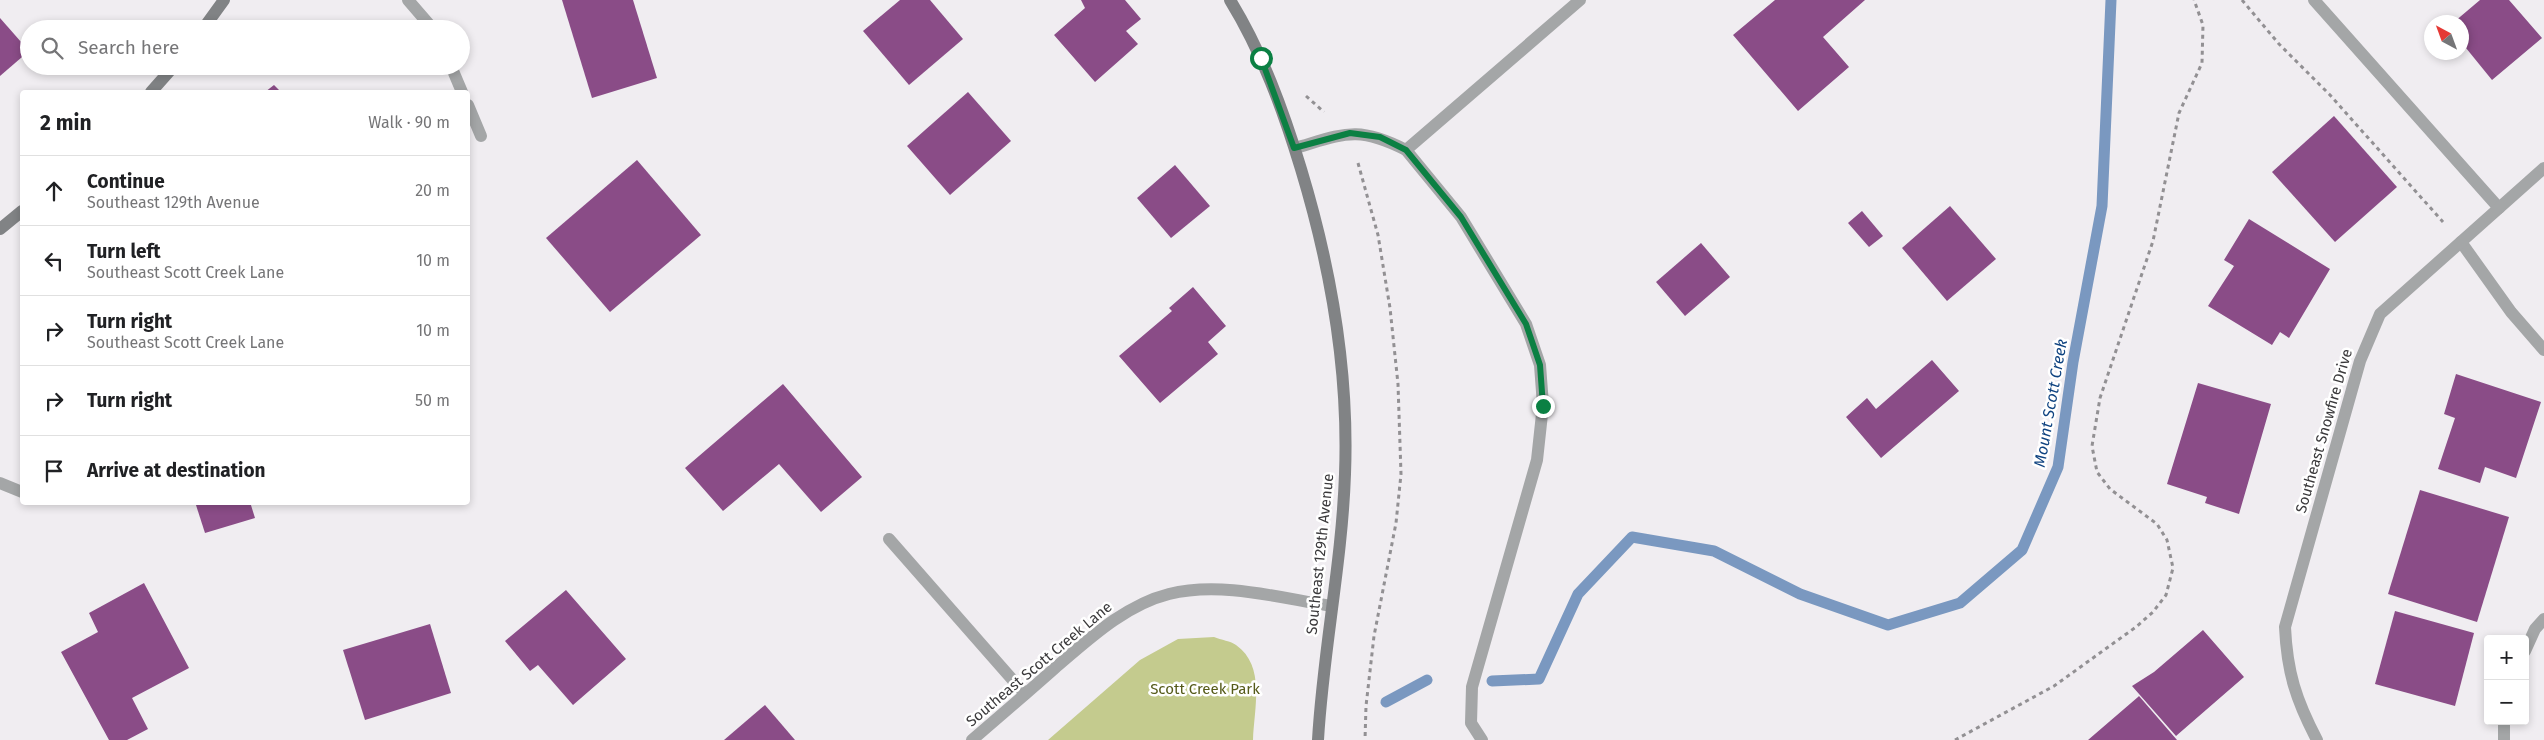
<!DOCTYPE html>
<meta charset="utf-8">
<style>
body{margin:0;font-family:"Fira Sans",sans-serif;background:#f2f2f2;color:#202124}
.controls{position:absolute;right:15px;bottom:15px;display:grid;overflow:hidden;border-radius:5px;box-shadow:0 2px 8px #0003}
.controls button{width:45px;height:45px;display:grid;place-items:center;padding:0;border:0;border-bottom:1px solid #e0e0e0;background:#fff;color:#202124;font:25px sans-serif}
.compass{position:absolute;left:2424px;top:15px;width:45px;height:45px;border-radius:50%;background:#fff;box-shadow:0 2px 8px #0003;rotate:319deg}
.stop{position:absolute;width:15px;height:15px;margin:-11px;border:4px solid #0b8043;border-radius:50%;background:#fff}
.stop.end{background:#0b8043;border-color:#fff;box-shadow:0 1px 5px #0008}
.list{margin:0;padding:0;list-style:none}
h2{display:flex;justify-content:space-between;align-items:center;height:65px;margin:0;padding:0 20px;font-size:21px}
h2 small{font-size:16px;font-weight:400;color:#757577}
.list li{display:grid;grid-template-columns:32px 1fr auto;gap:15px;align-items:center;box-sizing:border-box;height:70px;padding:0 20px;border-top:1px solid #e0e0e0}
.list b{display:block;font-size:19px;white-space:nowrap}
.list p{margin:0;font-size:16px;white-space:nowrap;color:#757577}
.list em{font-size:16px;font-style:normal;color:#757577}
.icon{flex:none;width:28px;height:28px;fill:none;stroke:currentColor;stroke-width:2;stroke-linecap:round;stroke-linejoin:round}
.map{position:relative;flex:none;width:2544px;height:740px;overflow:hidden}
.search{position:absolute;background:#fff;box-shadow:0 2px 8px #0003;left:20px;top:20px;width:450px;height:55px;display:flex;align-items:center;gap:12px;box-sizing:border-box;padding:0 18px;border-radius:28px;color:#757577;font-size:19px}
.panel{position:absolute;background:#fff;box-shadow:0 2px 8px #0003;left:20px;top:90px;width:450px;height:415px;border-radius:5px}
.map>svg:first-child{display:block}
.green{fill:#c4cb8e}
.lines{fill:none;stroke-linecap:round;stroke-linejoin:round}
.stream{stroke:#7a98c0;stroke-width:11}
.building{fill:#8a4c87}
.path{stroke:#929093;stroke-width:3;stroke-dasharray:4 4;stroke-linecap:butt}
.lane{stroke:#a4a6a7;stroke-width:12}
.street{stroke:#a4a6a7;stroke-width:12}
.secondary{stroke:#818385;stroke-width:12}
.route{stroke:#0b8043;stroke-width:6}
.labels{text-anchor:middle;stroke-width:5;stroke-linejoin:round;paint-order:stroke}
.street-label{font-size:15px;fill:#3a393b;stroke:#fff}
.park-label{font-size:15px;fill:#555a19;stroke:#fff}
.water-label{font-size:16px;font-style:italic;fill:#0f4380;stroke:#fff}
</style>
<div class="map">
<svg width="2544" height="740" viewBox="0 0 2544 740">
<rect width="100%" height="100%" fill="#f0edf1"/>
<path class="green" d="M1214,637C1221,640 1231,641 1236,645C1266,666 1254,709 1253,740H1048L1140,660L1178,639Z"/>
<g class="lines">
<g class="stream">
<polyline points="1492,681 1539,679 1578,594 1632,537 1714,551 1800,594 1888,625 1960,603 2022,550 2058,467 2073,362 2102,206 2111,0"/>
<polyline points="1386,702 1427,680"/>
</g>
</g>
<g class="building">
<polygon points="562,0 633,0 657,78 592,98"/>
<polygon points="900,0 930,0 963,39 909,85 863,31"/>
<polygon points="1081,0 1125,0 1141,19 1126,31 1138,44 1095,82 1054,35 1085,8"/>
<polygon points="1775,0 1865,0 1823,37 1849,67 1798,111 1733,35"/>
<polygon points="2480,0 2509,0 2542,38 2492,80 2466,48 2462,52 2462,22 2454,22"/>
<polygon points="0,18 29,51 0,76"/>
<polygon points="274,85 281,92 265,92"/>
<polygon points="968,92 1011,141 950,195 907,146"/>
<polygon points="2334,116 2397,187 2335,242 2272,172"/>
<polygon points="637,160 701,235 610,312 546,238"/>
<polygon points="1175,165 1210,206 1171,238 1137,198"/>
<polygon points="1950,206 1996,259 1947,301 1902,248"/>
<polygon points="1862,211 1883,236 1869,247 1848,223"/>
<polygon points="2249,219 2330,269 2289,338 2280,332 2272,345 2208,306 2234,266 2224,260"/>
<polygon points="1701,243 1730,277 1685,316 1656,282"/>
<polygon points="1193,287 1226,326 1208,342 1218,354 1160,403 1119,356 1172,311 1169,308"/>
<polygon points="1932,360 1959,391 1881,458 1846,417 1867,398 1876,409"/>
<polygon points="2456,374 2541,402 2516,478 2485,467 2480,483 2438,469 2455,418 2444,414"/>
<polygon points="2198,383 2271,404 2239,514 2205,503 2207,497 2167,484"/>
<polygon points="783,384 862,477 821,512 779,464 723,511 685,468"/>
<polygon points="2420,490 2509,517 2477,622 2388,594"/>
<polygon points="195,502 250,502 255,518 205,533"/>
<polygon points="144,583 189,668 132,698 148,729 127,740 109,740 61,652 98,632 89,613"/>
<polygon points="566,590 626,659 573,705 538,665 530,671 505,641"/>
<polygon points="2395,611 2474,633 2455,706 2375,684"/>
<polygon points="430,624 451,693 365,720 343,650"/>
<polygon points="2203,630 2244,677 2176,736 2132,686 2154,672"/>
<polygon points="2139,696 2177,740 2088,740 2138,697"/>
<polygon points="765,705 795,740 724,740"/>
</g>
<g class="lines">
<g class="path">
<polyline points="2242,0 2279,44 2330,95 2443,222"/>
<polyline points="1306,96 1324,112"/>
<polyline points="1358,163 1378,235 1390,308 1398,384 1401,474 1396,523 1374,636 1366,706 1365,740"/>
<polyline points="1955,740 2054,686 2136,627 2153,612 2166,595 2173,568 2167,540 2157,524 2110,489 2097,472 2092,446 2100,398 2153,241 2179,113 2202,63 2203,25 2194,0"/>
</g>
<g class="lane">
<polyline points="2314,0 2499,208"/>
<polyline points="1406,150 1461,217 1526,324 1540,365 1543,405 1537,460 1472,687 1471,723 1482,740"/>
<polyline points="2461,242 2511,312 2544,350"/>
<polyline points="889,539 1025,694"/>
<polyline points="2525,651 2535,629 2544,619"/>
<polyline points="2504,740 2504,721"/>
</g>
<g class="street">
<polyline points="408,0 433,29"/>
<polyline points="451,66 462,92"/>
<polyline points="468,105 481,136"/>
<path d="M1295,148C1344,134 1357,125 1406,150L1580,0"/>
<polyline points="0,483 22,492"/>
<path d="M972,740C1000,716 1028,692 1055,668C1089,639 1125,605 1169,594C1221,581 1280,598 1331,606"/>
<path d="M2317,740C2296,700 2287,672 2285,627L2360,361L2380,314L2544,168"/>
</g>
<g class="secondary">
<path d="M1230,0C1262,52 1283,110 1301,169C1331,268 1349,370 1345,474C1342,563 1323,651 1318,740"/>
<polyline points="203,29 224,0"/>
<polyline points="151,92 174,66"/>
<polyline points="0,229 22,211"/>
</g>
</g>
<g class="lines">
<polyline class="route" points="1261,58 1294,148 1350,133 1380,137 1406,150 1461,217 1526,324 1540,365 1543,406"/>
</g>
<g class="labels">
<g class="street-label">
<text transform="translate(2324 431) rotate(-74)" y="5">Southeast Snowfire Drive</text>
<text transform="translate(1320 554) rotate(-84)" y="5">Southeast 129th Avenue</text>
<text transform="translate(1039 664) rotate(-40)" y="5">Southeast Scott Creek Lane</text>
</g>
<g class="park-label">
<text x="1205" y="694">Scott Creek Park</text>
</g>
<g class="water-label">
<text transform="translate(2050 403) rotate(-80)" y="6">Mount Scott Creek</text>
</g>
</g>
</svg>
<div class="controls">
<button>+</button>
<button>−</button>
</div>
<svg class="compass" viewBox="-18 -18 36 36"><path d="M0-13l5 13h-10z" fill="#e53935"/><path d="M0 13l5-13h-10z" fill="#757577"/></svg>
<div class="stop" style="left:1261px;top:58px"></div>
<div class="stop end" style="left:1543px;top:406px"></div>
<div class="search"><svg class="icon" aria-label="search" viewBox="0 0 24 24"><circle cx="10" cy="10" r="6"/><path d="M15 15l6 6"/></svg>Search here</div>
<section class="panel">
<h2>2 min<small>Walk · 90 m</small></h2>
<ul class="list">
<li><svg class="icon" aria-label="ahead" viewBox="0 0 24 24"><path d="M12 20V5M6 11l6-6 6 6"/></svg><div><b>Continue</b><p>Southeast 129th Avenue</p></div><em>20 m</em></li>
<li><svg class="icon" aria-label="left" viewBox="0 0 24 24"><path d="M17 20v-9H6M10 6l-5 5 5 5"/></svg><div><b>Turn left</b><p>Southeast Scott Creek Lane</p></div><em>10 m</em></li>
<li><svg class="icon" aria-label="right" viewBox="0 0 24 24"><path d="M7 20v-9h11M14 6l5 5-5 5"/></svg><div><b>Turn right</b><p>Southeast Scott Creek Lane</p></div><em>10 m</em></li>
<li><svg class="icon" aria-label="right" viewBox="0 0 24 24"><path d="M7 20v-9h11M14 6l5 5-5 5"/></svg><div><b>Turn right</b></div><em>50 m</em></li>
<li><svg class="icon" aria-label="arrive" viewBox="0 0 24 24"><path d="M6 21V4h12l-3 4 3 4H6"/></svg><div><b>Arrive at destination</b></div></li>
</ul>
</section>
</div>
